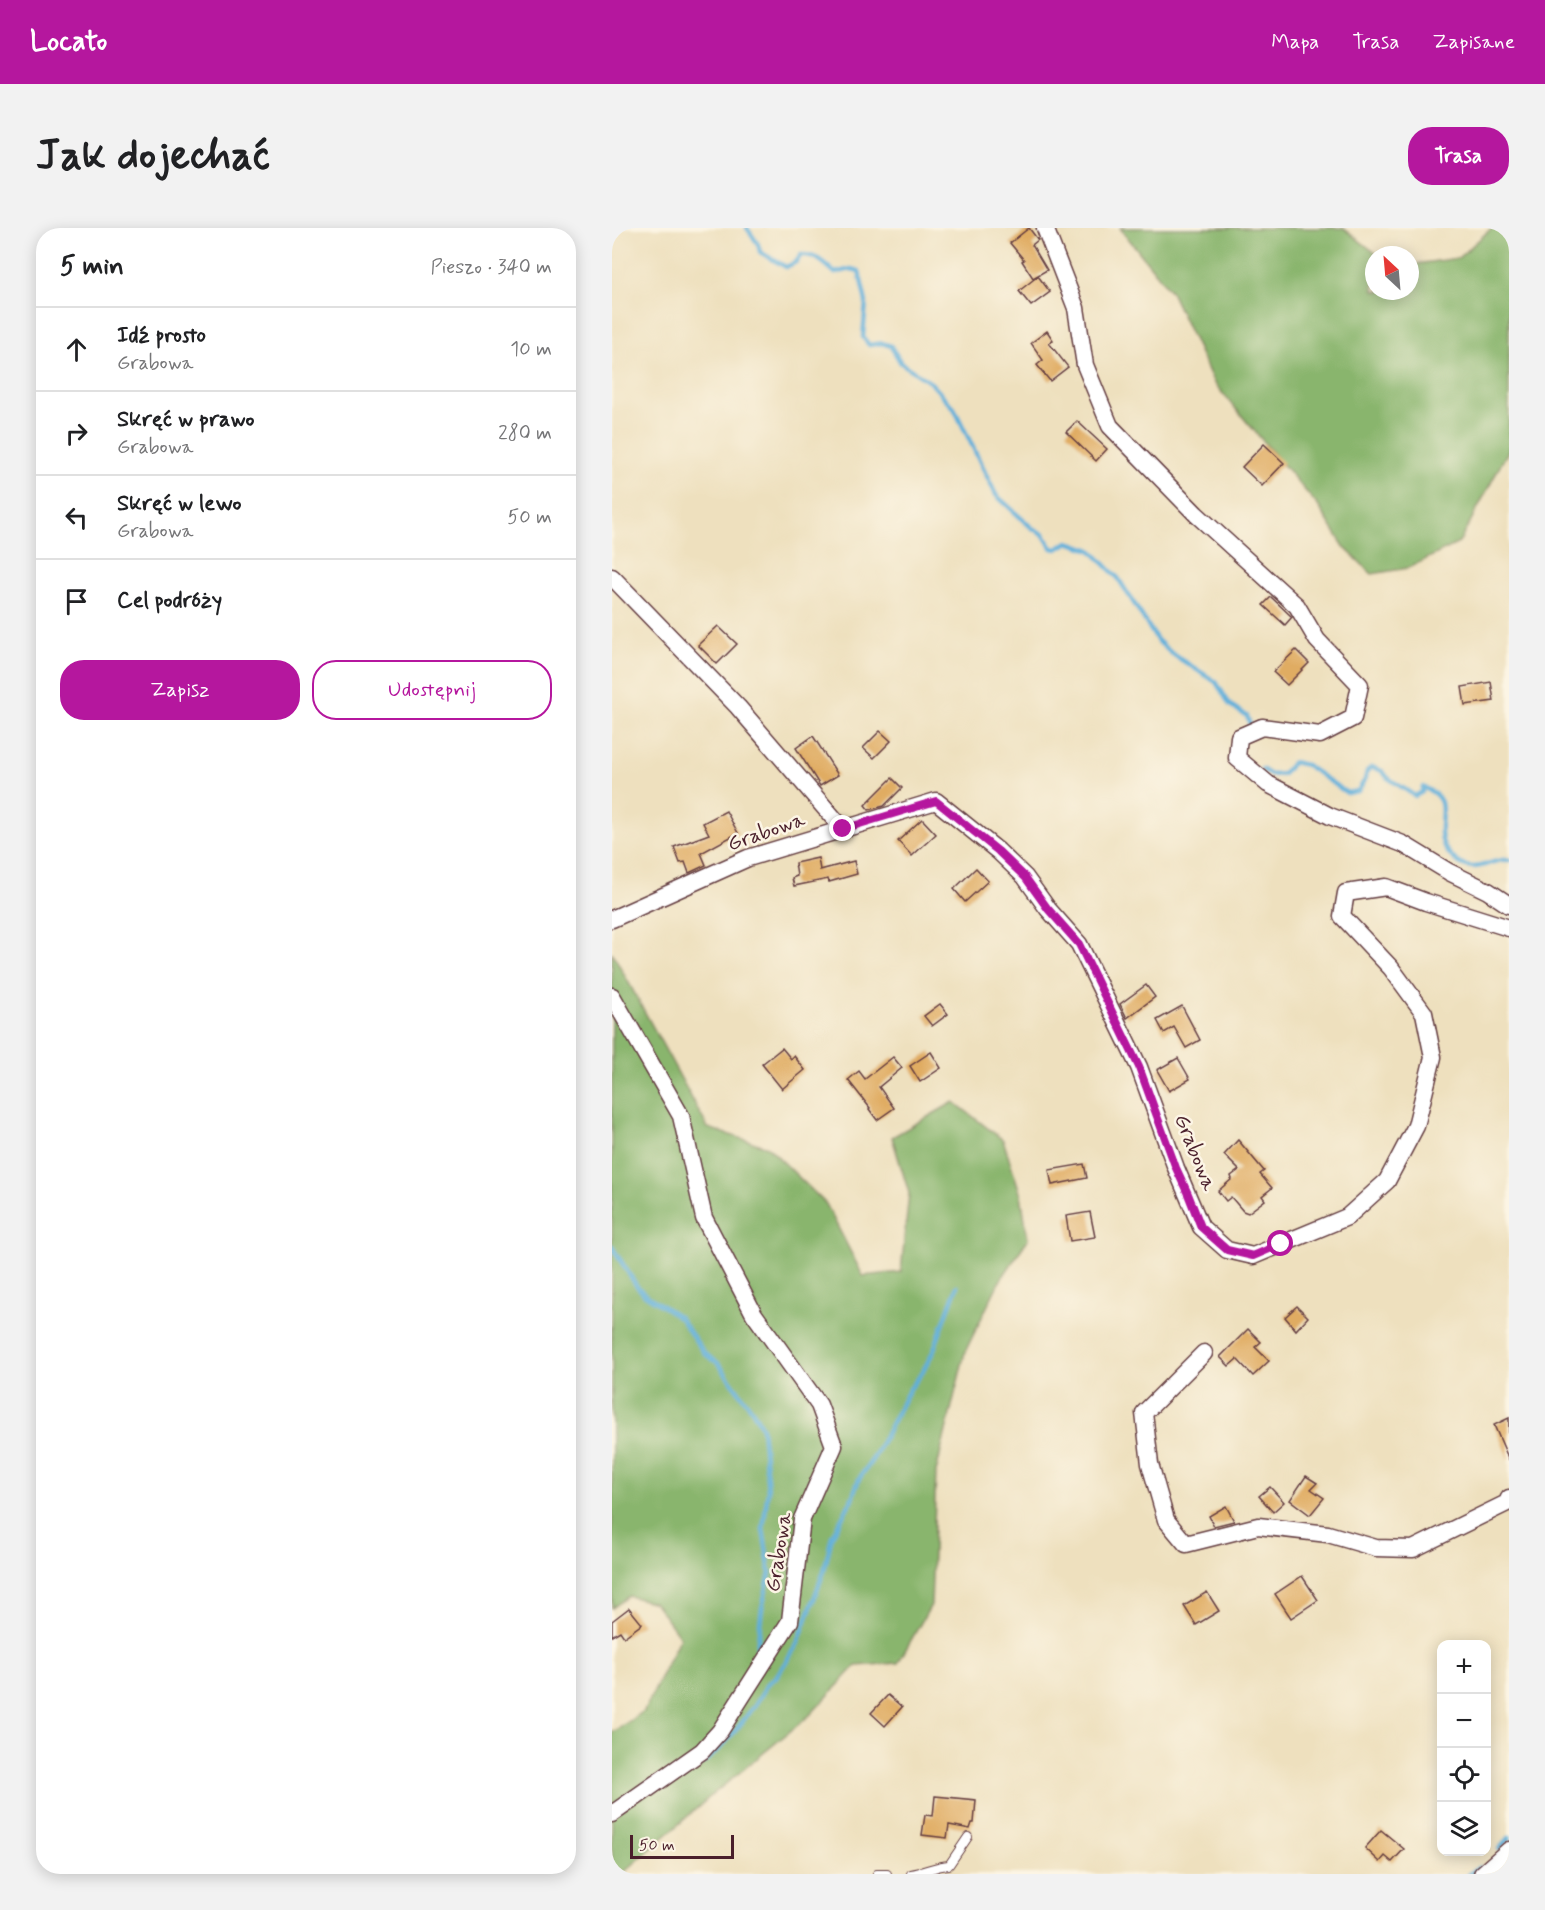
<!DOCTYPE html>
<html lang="pl">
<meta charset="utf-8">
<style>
body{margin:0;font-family:Mynerve,sans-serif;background:#f2f2f2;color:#202124}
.controls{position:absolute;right:18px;bottom:18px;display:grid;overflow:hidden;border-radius:12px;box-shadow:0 3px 15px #0003}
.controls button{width:54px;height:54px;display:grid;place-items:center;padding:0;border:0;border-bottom:2px solid #e0e0e0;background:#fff;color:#202124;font:30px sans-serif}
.compass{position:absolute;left:753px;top:18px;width:54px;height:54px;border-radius:50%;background:#fff;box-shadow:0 3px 15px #0003;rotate:334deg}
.scale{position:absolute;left:18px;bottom:15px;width:104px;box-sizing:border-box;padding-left:6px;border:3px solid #4a1f2b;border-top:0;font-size:16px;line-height:21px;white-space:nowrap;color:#4a1f2b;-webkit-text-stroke:4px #fcf5e5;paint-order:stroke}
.stop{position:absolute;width:18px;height:18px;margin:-14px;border:4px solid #b5179e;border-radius:50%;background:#fff}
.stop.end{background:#b5179e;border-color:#fff;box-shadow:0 2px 6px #0008}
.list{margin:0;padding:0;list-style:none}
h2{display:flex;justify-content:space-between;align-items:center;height:78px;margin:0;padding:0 24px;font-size:26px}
h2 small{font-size:20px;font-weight:400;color:#757577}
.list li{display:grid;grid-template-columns:39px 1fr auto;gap:18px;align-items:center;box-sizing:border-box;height:84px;padding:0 24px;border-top:2px solid #e0e0e0}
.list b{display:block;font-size:22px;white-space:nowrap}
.list p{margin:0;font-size:20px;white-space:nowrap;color:#757577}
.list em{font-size:20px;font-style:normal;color:#757577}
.actions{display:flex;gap:12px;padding:18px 24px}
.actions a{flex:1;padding:14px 0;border:2px solid #b5179e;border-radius:24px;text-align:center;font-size:21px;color:#b5179e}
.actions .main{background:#b5179e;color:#fff}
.icon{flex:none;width:33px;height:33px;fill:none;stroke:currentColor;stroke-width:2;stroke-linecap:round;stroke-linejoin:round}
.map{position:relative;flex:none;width:897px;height:1646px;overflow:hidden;border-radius:24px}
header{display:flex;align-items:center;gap:36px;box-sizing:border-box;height:84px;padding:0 30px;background:#b5179e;color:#fff}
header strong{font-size:28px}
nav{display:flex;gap:33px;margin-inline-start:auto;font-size:21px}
.intro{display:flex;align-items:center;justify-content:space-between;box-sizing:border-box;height:144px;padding:0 36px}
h1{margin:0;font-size:42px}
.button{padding:15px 27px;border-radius:24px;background:#b5179e;color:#fff;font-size:21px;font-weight:700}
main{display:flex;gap:36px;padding:0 36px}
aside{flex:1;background:#fff;border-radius:24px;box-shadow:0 3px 15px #0003}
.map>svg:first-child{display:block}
.forest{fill:#89b56d;stroke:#6a6a4c;stroke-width:1.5}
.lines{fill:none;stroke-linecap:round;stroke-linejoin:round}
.stream{stroke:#5fafda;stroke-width:4.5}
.building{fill:#e0ac62}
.service-casing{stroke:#633c41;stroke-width:10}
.minor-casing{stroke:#633c41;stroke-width:19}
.service{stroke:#fff;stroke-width:8}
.minor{stroke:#fff;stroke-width:16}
.route{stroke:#b5179e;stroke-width:8}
.labels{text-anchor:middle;stroke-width:5;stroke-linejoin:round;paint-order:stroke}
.street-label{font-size:21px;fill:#4a1f2b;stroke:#fcf5e5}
</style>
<header>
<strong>Locato</strong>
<nav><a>Mapa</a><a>Trasa</a><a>Zapisane</a></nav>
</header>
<div class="intro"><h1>Jak dojechać</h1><a class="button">Trasa</a></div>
<main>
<aside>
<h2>5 min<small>Pieszo · 340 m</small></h2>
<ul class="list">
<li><svg class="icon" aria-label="ahead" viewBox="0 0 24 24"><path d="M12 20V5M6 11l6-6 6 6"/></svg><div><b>Idź prosto</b><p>Grabowa</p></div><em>10 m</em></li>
<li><svg class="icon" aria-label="right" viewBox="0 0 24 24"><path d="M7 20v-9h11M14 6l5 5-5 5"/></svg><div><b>Skręć w prawo</b><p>Grabowa</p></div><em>280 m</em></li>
<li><svg class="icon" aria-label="left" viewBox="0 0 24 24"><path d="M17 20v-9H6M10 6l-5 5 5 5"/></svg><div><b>Skręć w lewo</b><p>Grabowa</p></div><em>50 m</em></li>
<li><svg class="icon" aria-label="arrive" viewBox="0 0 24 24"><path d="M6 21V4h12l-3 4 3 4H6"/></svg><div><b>Cel podróży</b></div></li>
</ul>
<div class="actions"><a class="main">Zapisz</a><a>Udostępnij</a></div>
</aside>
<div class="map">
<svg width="897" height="1646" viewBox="0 0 897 1646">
<rect width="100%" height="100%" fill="#fcf5e5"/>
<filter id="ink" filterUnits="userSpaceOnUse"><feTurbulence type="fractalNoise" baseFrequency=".0167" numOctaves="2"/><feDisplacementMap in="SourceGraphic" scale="12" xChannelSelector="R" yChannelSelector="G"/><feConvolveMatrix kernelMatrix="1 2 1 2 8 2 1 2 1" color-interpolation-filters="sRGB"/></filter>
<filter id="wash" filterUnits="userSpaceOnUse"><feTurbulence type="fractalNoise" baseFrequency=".008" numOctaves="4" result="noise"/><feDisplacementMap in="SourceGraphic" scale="24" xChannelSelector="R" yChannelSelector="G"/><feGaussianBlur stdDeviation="1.35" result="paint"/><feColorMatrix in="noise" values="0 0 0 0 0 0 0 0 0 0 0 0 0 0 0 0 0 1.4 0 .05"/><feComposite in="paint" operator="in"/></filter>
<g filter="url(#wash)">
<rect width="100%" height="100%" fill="#eee0be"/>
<g class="forest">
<polygon points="508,0 731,0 766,27 762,27 762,63 798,63 798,37 846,30 880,0 897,0 897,221 847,315 796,340 760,346 733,320 707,279 602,155 559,64"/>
<polygon points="0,724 96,900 156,919 214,976 251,1048 289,1044 297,965 280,909 342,874 391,912 409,967 416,1011 386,1056 353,1124 324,1244 319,1377 286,1435 244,1438 198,1487 100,1567 10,1646 0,1646 0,1505 32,1483 68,1409 43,1375 17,1368 0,1380"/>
</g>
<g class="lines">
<g class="stream">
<path d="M135,0L146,16L148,24L174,39L184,34L189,27C204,26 212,35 223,45L239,41L247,43L254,74L251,109L257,117L270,115L279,118L289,135L319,155L342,180L384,267L420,300L431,306L440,320L445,321L456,314L479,322L506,350L545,412L559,425L604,454L618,477L635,488L638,497"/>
<path d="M650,541L659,547L671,546L681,534L694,537L735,565L746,563L753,552L755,543L760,539L770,543L776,550L803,568L810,564L811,559C838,571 828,582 829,605C829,621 845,639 861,639C875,639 884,630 897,632"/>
<polyline points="0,1019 24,1057 32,1066 67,1089 93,1126 106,1135 141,1183 150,1200 156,1262 151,1301 158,1345 150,1380 145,1420"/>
<path d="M77,1542C85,1537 95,1533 102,1526C114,1516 150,1471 154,1457L164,1449L186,1415L212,1343L220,1308L239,1273L247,1251L262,1229L297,1162L310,1145L321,1124L345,1058"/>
<polyline points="887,1621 897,1610"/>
<polyline points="857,1646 868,1639"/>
</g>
</g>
<g id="blocks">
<g class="building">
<polygon points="417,0 426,12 420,17 435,42 421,50 410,33 412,32 398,15"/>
<polygon points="426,48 438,64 419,78 407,63"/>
<polygon points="435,103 441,112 437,115 456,139 438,153 425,137 431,132 419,115"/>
<polygon points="465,193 495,221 484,233 454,204"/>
<polygon points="652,216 672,235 650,258 630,239"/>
<polygon points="659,369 680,389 673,397 651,377"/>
<polygon points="106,398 125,416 105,436 86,417"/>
<polygon points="684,422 697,435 675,457 661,444"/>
<polygon points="879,454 882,473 853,477 850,459"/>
<polygon points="268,503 279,513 262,530 251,520"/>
<polygon points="201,508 226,547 208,558 184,520"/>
<polygon points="280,550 290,560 272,578 257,582 253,577"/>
<polygon points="114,583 126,605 89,625 94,637 77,645 73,634 68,635 62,619 97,606 91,595"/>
<polygon points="310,591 324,606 300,628 286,613"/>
<polygon points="206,630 208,642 242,633 245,646 217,654 216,651 182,658 180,650 185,648 183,635"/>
<polygon points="364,640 376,653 353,674 342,661"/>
<polygon points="534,757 543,769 515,790 508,776"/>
<polygon points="328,776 336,786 320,798 312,788"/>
<polygon points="570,778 588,812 574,820 562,799 552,805 545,792"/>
<polygon points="170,820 179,831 182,828 193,842 170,861 150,836"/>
<polygon points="319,824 329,840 308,854 298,838"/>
<polygon points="281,829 290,840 267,859 282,880 265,892 257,881 258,880 236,852 247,843 253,851"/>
<polygon points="566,830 578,851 557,863 545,842"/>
<polygon points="626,912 652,943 648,946 660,960 650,968 653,972 636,985 631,983 619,969 614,973 606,963 620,951 619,948 627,942 612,927"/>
<polygon points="472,936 475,950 440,957 437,942"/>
<polygon points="478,984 483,1009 458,1013 454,988"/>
<polygon points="685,1078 696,1089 684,1102 673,1089"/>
<polygon points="636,1101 649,1114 643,1119 657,1133 641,1148 625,1131 617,1138 608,1129"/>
<polygon points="897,1190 897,1232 882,1197"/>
<polygon points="694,1248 705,1255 699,1261 712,1270 698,1287 678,1272"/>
<polygon points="658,1259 672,1274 661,1284 647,1268"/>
<polygon points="614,1278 622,1293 602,1298 597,1288"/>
<polygon points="690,1348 706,1372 679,1390 663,1366"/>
<polygon points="595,1364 607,1383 584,1397 572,1378"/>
<polygon points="17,1380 30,1396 12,1409 8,1403 0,1408 0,1393"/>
<polygon points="276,1467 290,1479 273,1498 259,1485"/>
<polygon points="323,1568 364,1572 362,1595 360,1595 358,1601 337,1597 335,1610 310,1607 313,1587 321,1588"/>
<polygon points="769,1602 792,1621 780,1634 773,1628 768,1634 753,1620"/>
</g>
</g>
</g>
<g filter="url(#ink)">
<use href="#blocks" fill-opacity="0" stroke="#633c41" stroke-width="1.5"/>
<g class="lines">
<g class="service-casing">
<g id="service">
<polyline points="265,1646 275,1646"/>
<path d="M299,1646C313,1644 323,1638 337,1637L356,1609"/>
</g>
</g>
<g class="minor-casing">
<g id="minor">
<polyline points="433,0 464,80 473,137 498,198 584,286 685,378 705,412 748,457 741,490 708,507 650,499 627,509 625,530 656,556 718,588 791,616 837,644 876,663 897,677"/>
<polyline points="0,349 126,479 231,601"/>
<polyline points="0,691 136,630 324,573 386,623 413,649 436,681 467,716 527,839 564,940 589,999 615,1022 641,1028 735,989 775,953 804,898 821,829 812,785 779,740 730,688 734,665 774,659 814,674 897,700"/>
<polyline points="0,768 69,888 92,990 142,1086 207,1177 222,1218 190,1291 178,1393 108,1503 90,1523 0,1586"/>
<polyline points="592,1125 532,1185 538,1236 554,1292 574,1316 646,1298 716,1306 764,1320 801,1321 895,1275 897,1270"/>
<polyline points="870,1646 897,1622"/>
</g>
</g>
<use href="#service" class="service"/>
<use href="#minor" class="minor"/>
</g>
</g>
<g class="lines" filter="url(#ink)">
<polyline class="route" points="231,601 324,573 386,623 413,649 436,681 467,716 527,839 564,940 576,966 589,999 615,1022 641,1028 669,1016"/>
</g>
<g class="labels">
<g class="street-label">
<text transform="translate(154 603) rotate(-19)" y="7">Grabowa</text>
<text transform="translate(584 924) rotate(68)" y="7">Grabowa</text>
<text transform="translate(166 1324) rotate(-81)" y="7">Grabowa</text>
</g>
</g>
</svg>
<div class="controls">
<button>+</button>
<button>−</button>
<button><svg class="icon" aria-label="locate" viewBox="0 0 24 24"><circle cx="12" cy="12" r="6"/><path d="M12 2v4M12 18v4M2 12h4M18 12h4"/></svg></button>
<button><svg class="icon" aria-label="layers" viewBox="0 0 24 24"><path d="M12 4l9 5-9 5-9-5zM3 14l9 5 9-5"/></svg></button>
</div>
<svg class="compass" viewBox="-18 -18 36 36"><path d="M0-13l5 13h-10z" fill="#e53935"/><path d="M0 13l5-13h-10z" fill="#757577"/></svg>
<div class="scale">50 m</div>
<div class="stop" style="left:669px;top:1016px"></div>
<div class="stop end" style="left:231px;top:601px"></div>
</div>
</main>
